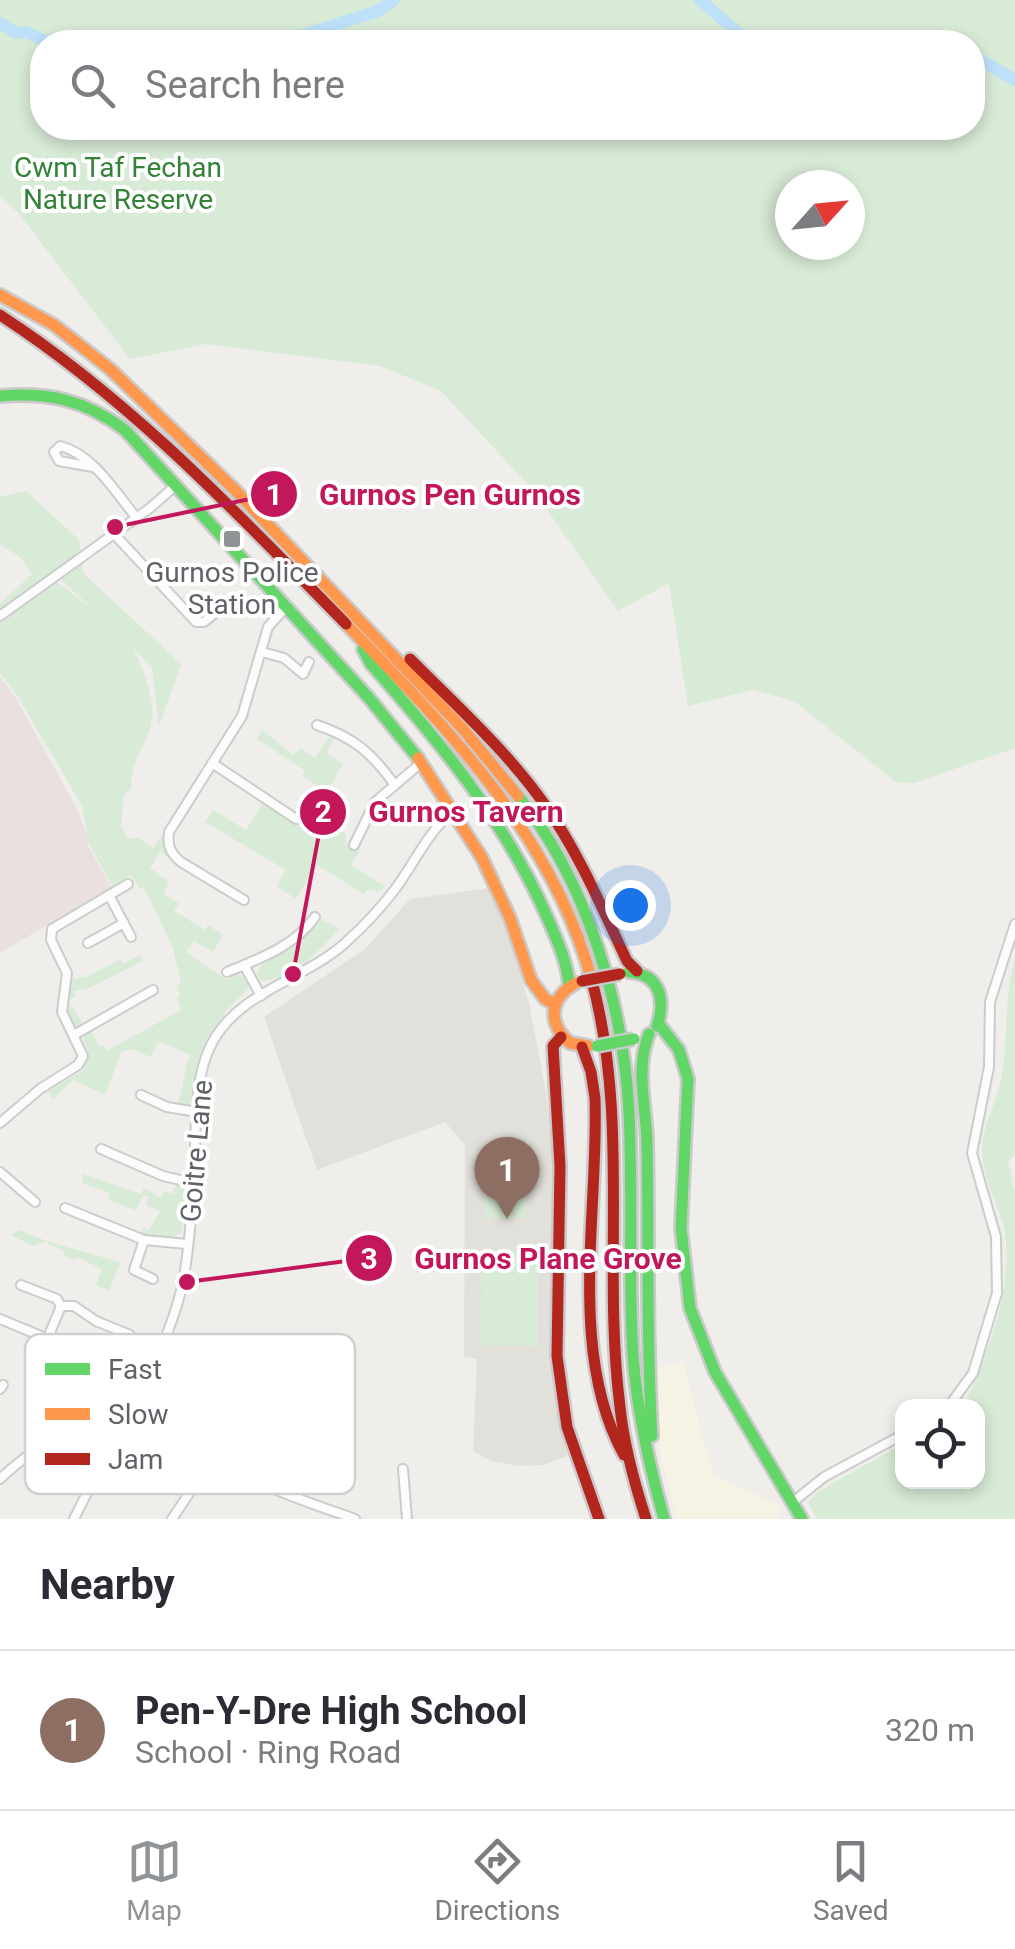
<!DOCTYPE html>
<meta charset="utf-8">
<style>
body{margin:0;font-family:Roboto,sans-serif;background:#f2f2f3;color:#2b2b33}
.controls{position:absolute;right:30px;bottom:30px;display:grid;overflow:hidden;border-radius:20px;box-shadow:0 5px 15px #0003}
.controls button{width:90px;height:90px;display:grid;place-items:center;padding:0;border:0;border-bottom:2px solid #e1e1e2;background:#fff;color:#2b2b33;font:50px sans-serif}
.compass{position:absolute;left:775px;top:170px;width:90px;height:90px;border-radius:50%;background:#fff;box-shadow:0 5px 15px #0003;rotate:63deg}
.you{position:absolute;left:630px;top:905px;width:35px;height:35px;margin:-25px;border:8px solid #fff;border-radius:50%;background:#1a73e8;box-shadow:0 0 0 15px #1a73e833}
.badge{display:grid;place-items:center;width:65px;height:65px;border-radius:50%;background:#919496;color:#fff;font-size:32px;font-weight:700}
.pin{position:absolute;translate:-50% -82px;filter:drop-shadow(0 2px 5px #0008)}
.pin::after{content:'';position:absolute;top:52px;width:35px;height:30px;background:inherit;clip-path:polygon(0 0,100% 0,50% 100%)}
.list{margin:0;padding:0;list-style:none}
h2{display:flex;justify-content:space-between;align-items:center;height:130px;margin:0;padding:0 40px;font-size:42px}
h2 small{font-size:32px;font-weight:400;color:#7c7c81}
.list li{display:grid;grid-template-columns:65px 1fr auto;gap:30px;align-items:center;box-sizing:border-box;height:160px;padding:0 40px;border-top:2px solid #e1e1e2}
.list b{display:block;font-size:38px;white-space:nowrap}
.list p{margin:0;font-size:32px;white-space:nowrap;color:#7c7c81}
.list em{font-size:32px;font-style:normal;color:#7c7c81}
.icon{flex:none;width:55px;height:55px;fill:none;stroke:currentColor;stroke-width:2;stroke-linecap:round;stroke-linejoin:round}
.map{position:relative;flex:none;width:1015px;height:1519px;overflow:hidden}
.search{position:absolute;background:#fff;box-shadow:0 5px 15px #0003;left:30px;right:30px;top:30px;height:110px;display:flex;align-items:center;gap:25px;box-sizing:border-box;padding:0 35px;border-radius:40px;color:#7c7c81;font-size:38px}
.sheet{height:290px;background:#fff}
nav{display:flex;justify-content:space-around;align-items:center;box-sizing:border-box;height:140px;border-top:2px solid #e1e1e2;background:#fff;font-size:28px;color:#7c7c81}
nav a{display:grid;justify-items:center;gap:5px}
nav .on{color:#919496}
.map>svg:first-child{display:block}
.commercial{fill:#f7f3e4}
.education{fill:#e2e0da}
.medical{fill:#eae0de}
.green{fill:#d8ebd6;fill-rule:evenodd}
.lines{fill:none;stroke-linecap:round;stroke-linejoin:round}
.river{stroke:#bfe0f9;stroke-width:12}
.street-casing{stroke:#cbcccc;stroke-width:12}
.fast-casing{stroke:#cacacb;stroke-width:16}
.slow-casing{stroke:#cacacb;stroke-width:16}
.jam-casing{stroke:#cacacb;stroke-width:16}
.street{stroke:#fdfcfc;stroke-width:8}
.fast{stroke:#63d668;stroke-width:11}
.slow{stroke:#ff974d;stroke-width:11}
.jam{stroke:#b3261e;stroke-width:11}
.fast-bridge-casing{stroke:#cacacb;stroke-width:16;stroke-linecap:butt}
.jam-bridge-casing{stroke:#cacacb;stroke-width:16;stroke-linecap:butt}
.fast-bridge{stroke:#63d668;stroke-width:11}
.jam-bridge{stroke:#b3261e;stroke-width:11}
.poi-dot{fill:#919496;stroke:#fff;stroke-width:4}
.labels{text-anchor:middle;stroke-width:8;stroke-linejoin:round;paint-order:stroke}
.park-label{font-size:28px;fill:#348238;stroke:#fff}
.poi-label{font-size:28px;fill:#5f6368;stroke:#fff}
.street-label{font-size:28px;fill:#5f6368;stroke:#fff}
.key{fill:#fff;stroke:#cfd0d2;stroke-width:2.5}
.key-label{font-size:28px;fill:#5f6368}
.leader{fill:none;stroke:#c2185b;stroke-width:4}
.callout-dot{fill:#c2185b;stroke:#fff;stroke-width:4}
.mark-label{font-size:30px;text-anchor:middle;font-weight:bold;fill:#fff}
.callout-label{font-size:30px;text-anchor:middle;font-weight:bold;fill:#c2185b;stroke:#fff;stroke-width:8;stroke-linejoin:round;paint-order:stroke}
</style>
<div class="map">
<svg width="1015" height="1519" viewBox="0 0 1015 1519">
<rect width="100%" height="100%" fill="#efeeea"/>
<polygon class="commercial" points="683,1361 713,1475 781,1506 778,1519 676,1519 660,1454 656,1369"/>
<polygon class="education" points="489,888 510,938 529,1003 546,1092 553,1155 549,1362 567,1456 543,1465 521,1466 491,1461 473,1451 477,1359 464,1357 465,1145 445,1122 317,1170 264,1017 365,949 410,899"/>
<polygon class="medical" points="0,676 17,700 77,809 90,842 87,844 111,887 0,953"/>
<g class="green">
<path d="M0,0H1015V748L914,783L896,782L794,701L753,690L688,706L669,583L618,611L534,491L441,391L380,366L206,344L130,359L20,215L0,195ZM972,42V128H42V42ZM790,185H850V245H790Z"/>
<polygon points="26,491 79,540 81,552 0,611 0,604 32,574 21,558 0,544 0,497"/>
<path d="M82,564L84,574L181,664L159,726L152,667L133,648C142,669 155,695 152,719C149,743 128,762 132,788L124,795L121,825L127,838H139L153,848L166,830L169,854L168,857L160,852L150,868L169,882L163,894L179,903L174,911L205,930L208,925L223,935L213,952L194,941L186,952L227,980L238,972L248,983V989L224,1013L225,1015C202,1037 193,1071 192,1102L187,1106H177C184,1088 183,1074 190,1055L161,1042L157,1043L151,1057L132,1049L121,1052L105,1095L73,1080L53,1099L48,1092L83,1070L89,1054L84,1041L86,1032L90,1029L99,1046L103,1045L106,1051L181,1010L177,997L181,995L177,988L181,982L172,946L144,887L139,888L131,875L112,886L90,845L81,804L18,697L0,673V623L57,582L95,611L60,579Z"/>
<polygon points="262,730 293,755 301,748 315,758 330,736 335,737 326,753 343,764 314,814 345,833 347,844 360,851 351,865 385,886 380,891 367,890 364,894 317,865 296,899 277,886 286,870 205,822 213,810 246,830 263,803 294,825 316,785 303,776 305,771 257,739"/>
<path d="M322,919L339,929C317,953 295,978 262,981L257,974C261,956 307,941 322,919Z"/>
<polygon points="140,955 143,961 87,989 74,991 76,996 68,1001 85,1027 73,1026 65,1007 72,979 86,977 121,959 123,964"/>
<path d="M1015,959V1154L1008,1162L1015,1191V1519H817L808,1503L816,1493L902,1444V1482H978V1406H960L966,1402C989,1350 1015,1285 1004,1227C997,1202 984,1179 982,1153C981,1130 996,1103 1001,1080C1009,1039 1003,999 1015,959Z"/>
<rect x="485" y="1155" width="41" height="63"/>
<polygon points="83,1174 141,1194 144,1188 161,1198 165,1191 172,1194 177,1183 181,1183 187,1190 182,1232 173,1238 140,1234 143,1228 149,1230 160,1211 146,1205 149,1197 143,1195 136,1210 108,1200 110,1193 82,1183"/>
<polygon points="19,1230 49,1242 120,1262 109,1291 96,1285 102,1269 77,1257 75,1260 63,1255 64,1251 45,1242 32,1246 11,1235"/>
<polygon points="482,1250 538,1251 538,1346 481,1345"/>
</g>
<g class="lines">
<g class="river">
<polyline points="700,0 749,42"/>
<polyline points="0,23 16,33 26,32 47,42"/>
<polyline points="281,42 378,11 394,0"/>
<polyline points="972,55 1015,80"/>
</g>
<g class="street-casing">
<g id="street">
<path d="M93,467L59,461L54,452L60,446C93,454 115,492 136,517"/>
<polyline points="114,534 196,622 204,622 220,609"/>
<polyline points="0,616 150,508 175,486"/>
<polyline points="262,652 284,658 303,674 309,662"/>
<path d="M317,725C353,737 372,753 394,784"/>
<polyline points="212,763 296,819"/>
<polyline points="354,845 375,802 422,762"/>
<polyline points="109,895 131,937"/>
<path d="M244,900L181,862C170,853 167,845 169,832L242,716L268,627L286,607"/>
<polyline points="88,943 124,923"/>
<polyline points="244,965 261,996"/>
<path d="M227,972C259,959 295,946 315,917"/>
<polyline points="74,1035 153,990"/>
<polyline points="141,1095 167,1107 197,1112"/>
<polyline points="0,1123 40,1089 78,1065 83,1056 62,1012 67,973 51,940 52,929 128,884"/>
<polyline points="101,1149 163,1176 193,1183"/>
<polyline points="0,1172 35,1202"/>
<polyline points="65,1208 144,1240 187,1244"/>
<polyline points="144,1240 134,1270 153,1279"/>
<polyline points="21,1285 57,1299 61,1306 74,1306 96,1321 130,1335"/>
<polyline points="0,1319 145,1379"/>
<polyline points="47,1340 61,1306"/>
<polyline points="0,1389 3,1385"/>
<polyline points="949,1406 973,1373 997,1293 996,1237 972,1153 989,1067 990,1002 1015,924"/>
<path d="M208,1440C233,1482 310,1502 355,1519"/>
<polyline points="403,1469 407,1519"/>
<path d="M0,1479C24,1455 51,1445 65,1411"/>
<polyline points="793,1502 824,1477 902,1435"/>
<path d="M74,1519C109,1446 169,1356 184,1277C191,1235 193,1190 195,1148C196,1114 196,1073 212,1043C239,992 303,980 344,944C363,927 381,908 396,888C417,859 427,833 455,809"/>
<polyline points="172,1519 216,1453"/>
</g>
</g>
<g class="fast-casing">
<g id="fast">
<path d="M0,396C49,392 85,400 125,430L369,698L418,758"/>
<path d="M363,649L371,664C440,742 506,822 548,919C557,940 567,961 569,985"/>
<path d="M518,796C586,879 624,1006 629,1113C633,1194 628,1275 633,1356C637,1411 649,1465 664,1519"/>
<path d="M629,972C660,974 666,1000 657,1026"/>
<polyline points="659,1024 679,1050 688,1079 681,1228 690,1308 715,1372 802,1519"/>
<path d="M649,1034C635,1069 646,1105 647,1141C649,1240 646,1338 652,1436"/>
</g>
</g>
<g class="slow-casing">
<g id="slow">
<polyline points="0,295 54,325 110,369 235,490 463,729 518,796"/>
<path d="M346,624C448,729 553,835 592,981"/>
<polyline points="418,758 482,858 510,918 531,980 545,999 554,1004"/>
<path d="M576,983C549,998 547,1023 570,1043L588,1046"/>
</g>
</g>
<g class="jam-casing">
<g id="jam">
<path d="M0,315C131,400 237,513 346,624"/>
<path d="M410,659C457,706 507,751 545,805C579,853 602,908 627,961L637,971"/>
<path d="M592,981C630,1122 602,1265 620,1407C624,1446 634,1482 646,1519"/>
<polyline points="561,1037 553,1046 560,1166 557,1356 567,1427 599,1519"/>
<path d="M582,1047L591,1072L595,1098C599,1211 567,1353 624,1455"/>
</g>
</g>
<use href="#street" class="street"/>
<use href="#fast" class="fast"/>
<use href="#slow" class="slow"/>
<use href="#jam" class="jam"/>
<g class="fast-bridge-casing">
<polyline id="fast-bridge" points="597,1046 634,1039"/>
</g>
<g class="jam-bridge-casing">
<polyline id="jam-bridge" points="582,981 620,974"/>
</g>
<use href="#fast-bridge" class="fast-bridge"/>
<use href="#jam-bridge" class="jam-bridge"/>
</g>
<rect class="poi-dot" x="222" y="529" width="20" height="20" rx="5"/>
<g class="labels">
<g class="park-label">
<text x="118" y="177">Cwm Taf Fechan<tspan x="118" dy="32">Nature Reserve</tspan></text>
</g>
<g class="poi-label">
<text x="232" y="582">Gurnos Police<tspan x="232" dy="32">Station</tspan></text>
</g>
<g class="street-label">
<text transform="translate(196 1151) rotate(-85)" y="10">Goitre Lane</text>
</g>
</g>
<rect x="25" y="1334" width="330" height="160" rx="15" class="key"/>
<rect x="45" y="1363" width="45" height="12" fill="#63d668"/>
<rect x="45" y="1408" width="45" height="12" fill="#ff974d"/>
<rect x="45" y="1453" width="45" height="12" fill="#b3261e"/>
<g class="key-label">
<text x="108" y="1379">Fast</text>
<text x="108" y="1424">Slow</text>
<text x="108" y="1469">Jam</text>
</g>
<path class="leader" d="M115 527L274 494M293 974L323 812M187 1282L369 1258"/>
<g class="callout-dot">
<circle cx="115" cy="527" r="10"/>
<circle cx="293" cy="974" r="10"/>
<circle cx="187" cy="1282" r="10"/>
<circle cx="274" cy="494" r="25"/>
<circle cx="323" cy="812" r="25"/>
<circle cx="369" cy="1258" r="25"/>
</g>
<g class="mark-label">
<text x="274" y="505">1</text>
<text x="323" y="822">2</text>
<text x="369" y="1269">3</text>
</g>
<g class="callout-label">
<text x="450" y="505">Gurnos Pen Gurnos</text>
<text x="466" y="822">Gurnos Tavern</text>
<text x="548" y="1269">Gurnos Plane Grove</text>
</g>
</svg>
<div class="controls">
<button><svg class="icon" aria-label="locate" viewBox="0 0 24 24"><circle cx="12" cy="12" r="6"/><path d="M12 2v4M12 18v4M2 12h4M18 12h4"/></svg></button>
</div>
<svg class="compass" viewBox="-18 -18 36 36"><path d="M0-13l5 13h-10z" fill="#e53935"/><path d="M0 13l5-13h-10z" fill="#7c7c81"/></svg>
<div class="you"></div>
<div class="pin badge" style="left:507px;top:1219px;background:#8d6e63">1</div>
<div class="search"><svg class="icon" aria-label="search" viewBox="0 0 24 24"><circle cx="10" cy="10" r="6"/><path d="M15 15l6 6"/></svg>Search here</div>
</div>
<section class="sheet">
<h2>Nearby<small></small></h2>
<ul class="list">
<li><span class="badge" style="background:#8d6e63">1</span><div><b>Pen-Y-Dre High School</b><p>School · Ring Road</p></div><em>320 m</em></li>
</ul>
</section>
<nav>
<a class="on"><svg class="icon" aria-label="map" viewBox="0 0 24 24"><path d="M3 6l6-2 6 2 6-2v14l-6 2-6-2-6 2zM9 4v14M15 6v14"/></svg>Map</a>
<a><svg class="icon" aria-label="directions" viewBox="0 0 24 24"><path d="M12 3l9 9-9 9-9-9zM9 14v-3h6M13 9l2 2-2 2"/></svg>Directions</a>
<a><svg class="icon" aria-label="saved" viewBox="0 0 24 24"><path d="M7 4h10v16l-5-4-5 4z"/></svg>Saved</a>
</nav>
